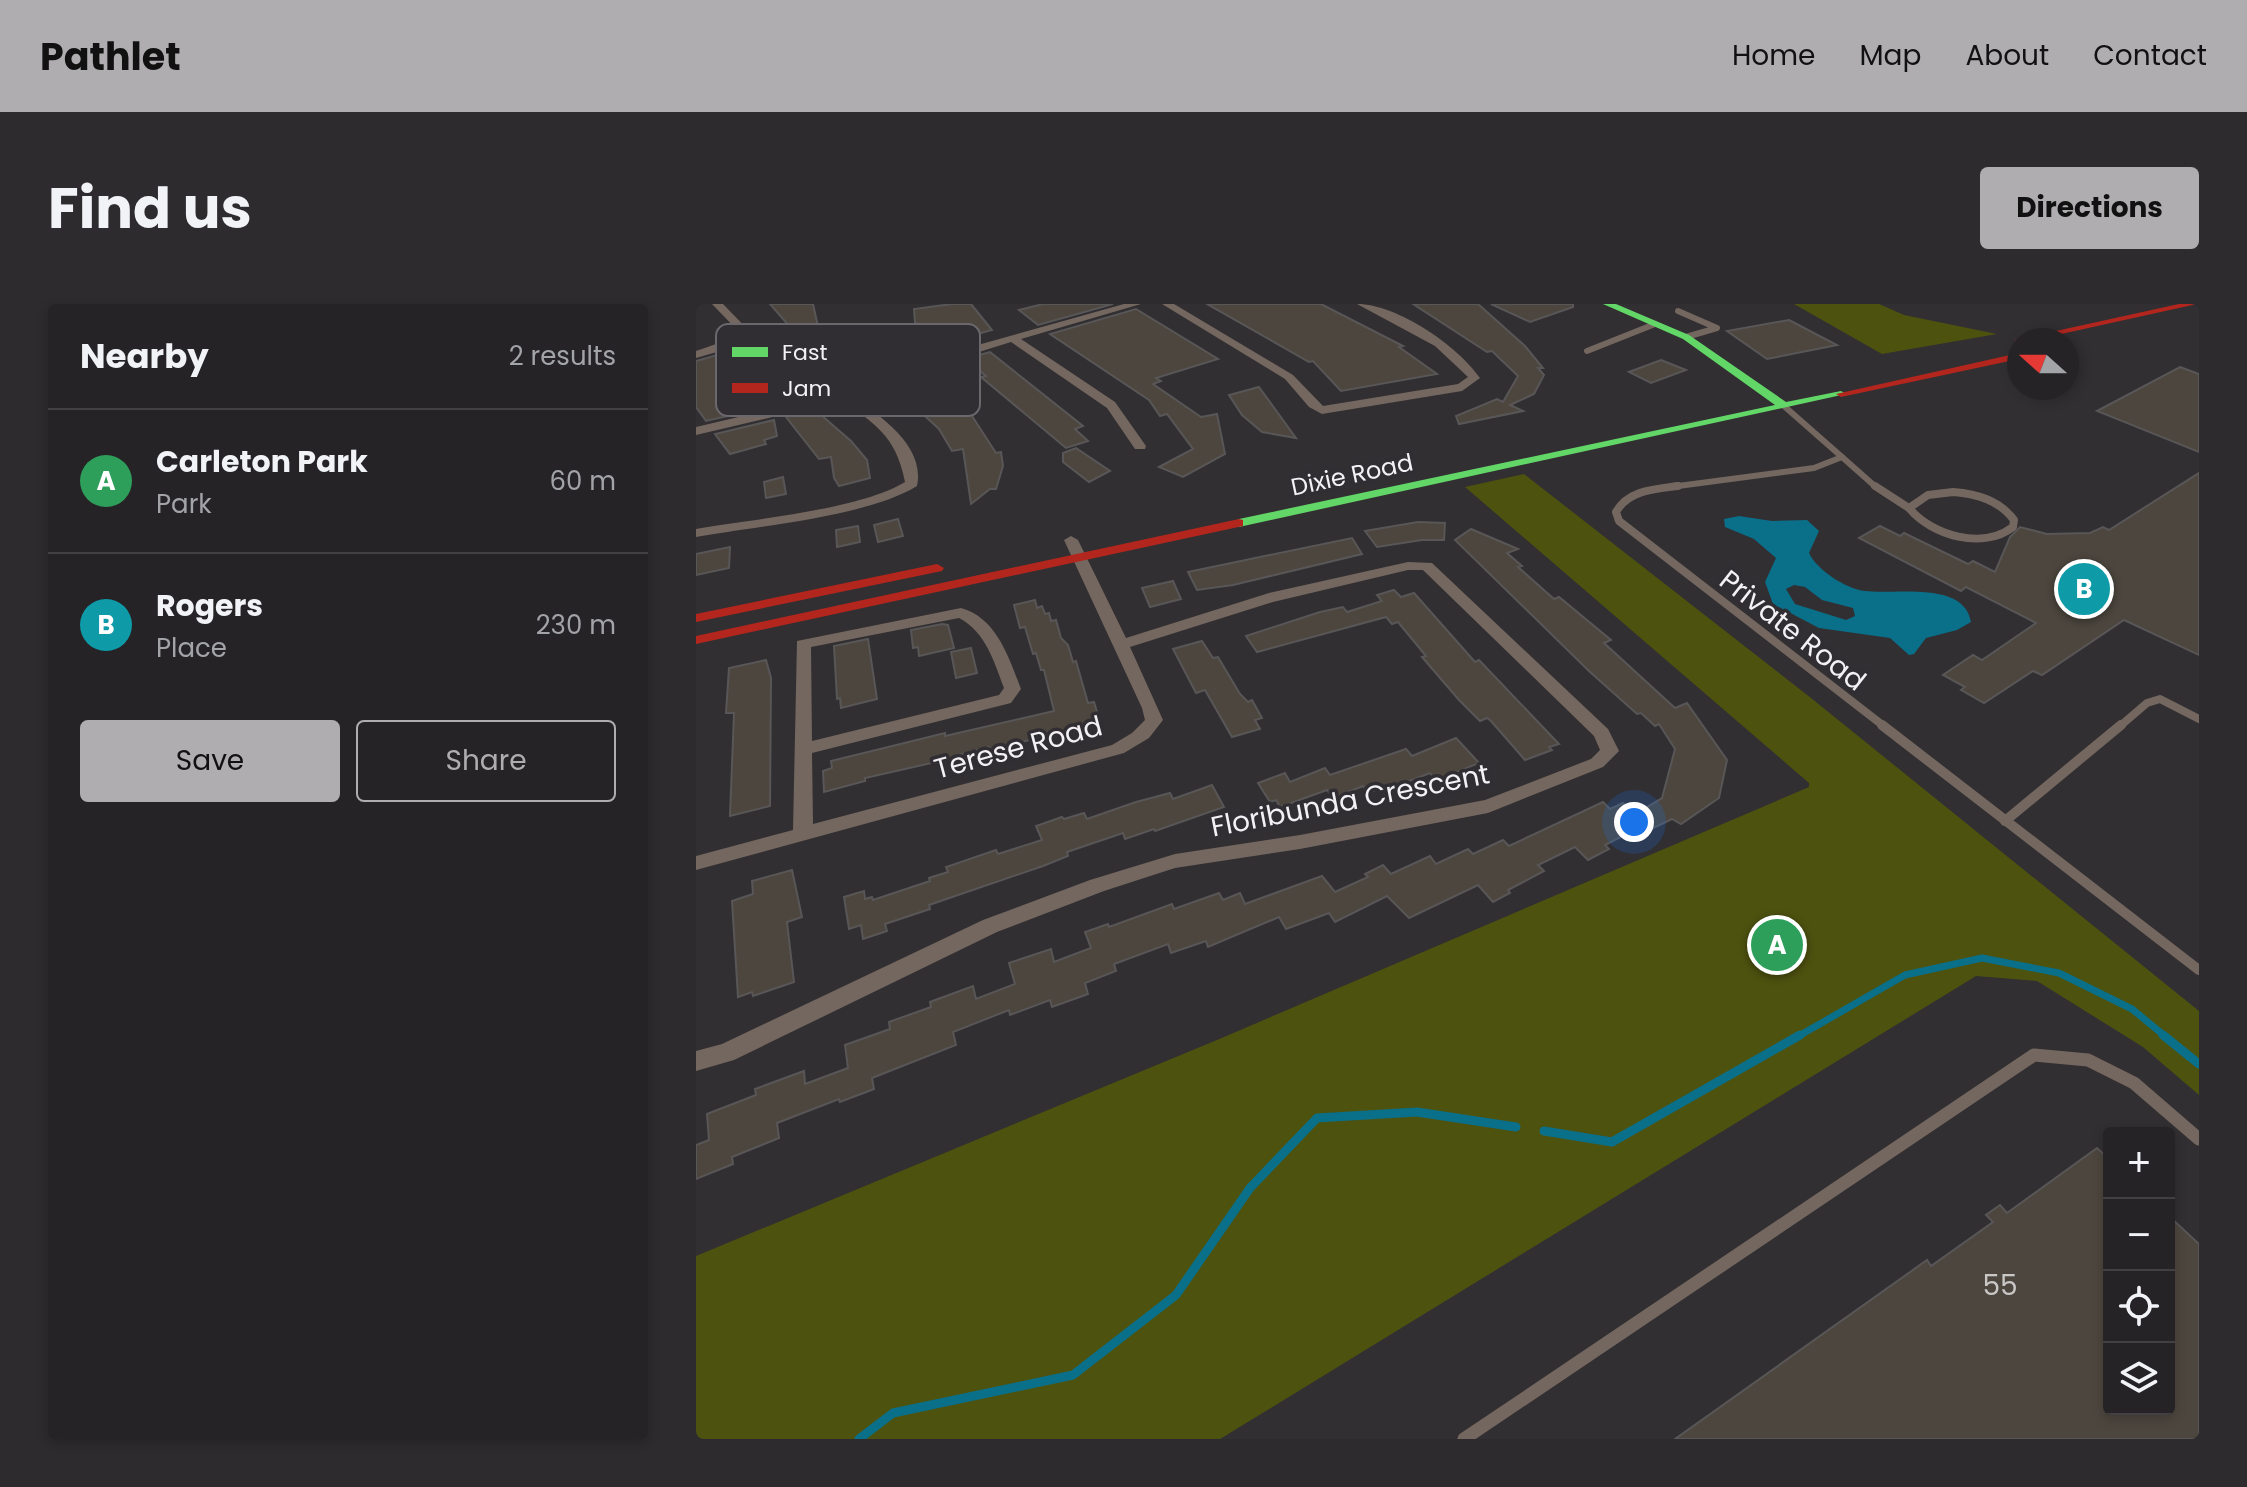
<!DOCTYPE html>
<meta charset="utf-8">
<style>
body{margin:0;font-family:Poppins,sans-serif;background:#2d2b2e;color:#f1f3f6}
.controls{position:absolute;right:24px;bottom:24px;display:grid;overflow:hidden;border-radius:8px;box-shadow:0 4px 12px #0003}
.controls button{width:72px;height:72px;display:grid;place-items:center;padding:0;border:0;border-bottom:2px solid #424043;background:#252326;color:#f1f3f6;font:40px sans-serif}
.compass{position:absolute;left:1311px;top:24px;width:72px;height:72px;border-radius:50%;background:#252326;box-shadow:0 4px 12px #0003;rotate:291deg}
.you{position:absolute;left:938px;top:518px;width:28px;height:28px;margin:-20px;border:6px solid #fff;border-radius:50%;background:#1a73e8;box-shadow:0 0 0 12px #1a73e833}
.badge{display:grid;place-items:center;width:52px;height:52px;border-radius:50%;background:#afadb0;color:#fff;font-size:26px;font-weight:700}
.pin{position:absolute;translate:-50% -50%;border:4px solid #fff;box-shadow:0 2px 8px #0006}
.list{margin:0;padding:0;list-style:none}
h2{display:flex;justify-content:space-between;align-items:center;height:104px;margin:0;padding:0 32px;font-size:34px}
h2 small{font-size:26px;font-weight:400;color:#a3a4a7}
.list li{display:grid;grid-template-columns:52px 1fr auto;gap:24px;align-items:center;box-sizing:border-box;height:144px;padding:0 32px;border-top:2px solid #424043}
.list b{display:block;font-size:30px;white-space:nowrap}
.list p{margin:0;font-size:26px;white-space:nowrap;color:#a3a4a7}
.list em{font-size:26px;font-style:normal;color:#a3a4a7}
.actions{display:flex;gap:16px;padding:24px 32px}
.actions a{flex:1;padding:18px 0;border:2px solid #afadb0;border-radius:8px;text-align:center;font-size:28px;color:#afadb0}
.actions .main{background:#afadb0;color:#111}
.icon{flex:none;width:44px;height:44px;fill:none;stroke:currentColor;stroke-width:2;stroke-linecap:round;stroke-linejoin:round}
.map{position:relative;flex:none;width:1503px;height:1135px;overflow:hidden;border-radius:8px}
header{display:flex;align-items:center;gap:48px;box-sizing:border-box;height:112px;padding:0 40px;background:#afadb0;color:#111}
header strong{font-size:38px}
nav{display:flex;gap:44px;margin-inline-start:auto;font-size:28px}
.intro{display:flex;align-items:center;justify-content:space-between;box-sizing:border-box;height:192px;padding:0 48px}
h1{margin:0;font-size:56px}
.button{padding:20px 36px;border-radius:8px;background:#afadb0;color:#111;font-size:28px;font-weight:700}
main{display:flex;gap:48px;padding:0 48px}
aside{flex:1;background:#252326;border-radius:8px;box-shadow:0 4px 12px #0003}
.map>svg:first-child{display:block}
.green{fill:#4e520f}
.water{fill:#0a6f89;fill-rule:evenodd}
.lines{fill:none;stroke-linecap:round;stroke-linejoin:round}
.stream-far1{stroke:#0a6f89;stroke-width:7}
.stream{stroke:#0a6f89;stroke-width:9}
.building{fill:#4c463e;stroke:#585656;stroke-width:2}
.lane-far3{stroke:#74675f;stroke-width:6}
.lane-far2{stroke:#74675f;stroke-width:8}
.lane-far1{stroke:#74675f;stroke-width:10}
.lane{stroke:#74675f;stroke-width:13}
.street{fill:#74675f;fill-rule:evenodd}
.fast{fill:#63d668;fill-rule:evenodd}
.jam{fill:#b3261e;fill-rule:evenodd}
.labels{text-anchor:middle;stroke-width:7;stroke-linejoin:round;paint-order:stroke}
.far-street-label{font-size:24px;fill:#f3f1f4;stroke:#312e33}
.street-label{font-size:28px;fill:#f3f1f4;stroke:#312e33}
.near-number-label{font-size:28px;fill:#c9c6c6}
.key{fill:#312e33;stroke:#6b686d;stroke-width:2}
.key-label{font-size:22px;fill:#f3f1f4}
</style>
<header>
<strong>Pathlet</strong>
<nav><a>Home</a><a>Map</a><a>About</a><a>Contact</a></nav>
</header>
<div class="intro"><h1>Find us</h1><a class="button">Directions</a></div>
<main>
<aside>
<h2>Nearby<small>2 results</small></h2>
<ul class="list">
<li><span class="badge" style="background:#2e9e5b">A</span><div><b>Carleton Park</b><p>Park</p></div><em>60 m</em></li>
<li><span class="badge" style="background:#0f9aa8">B</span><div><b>Rogers</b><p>Place</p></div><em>230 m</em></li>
</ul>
<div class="actions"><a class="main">Save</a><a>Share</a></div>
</aside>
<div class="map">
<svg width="1503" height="1135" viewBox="0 0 1503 1135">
<rect width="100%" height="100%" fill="#312f32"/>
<g class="green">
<polygon points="1098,0 1183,0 1208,11 1301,30 1186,50"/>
<polygon points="828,170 1115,394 1503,707 1503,791 1447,743 1341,677 1280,672 524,1135 0,1135 0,952 521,736 1113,483 1113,479 769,183"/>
</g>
<path class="water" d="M1043,212L1076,217L1111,216L1123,227L1113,249C1121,266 1150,285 1169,287C1198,291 1268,276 1275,318L1261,326L1230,334L1218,350L1213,351L1194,334L1123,324L1077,300L1069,278L1080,254L1058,235L1029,223L1028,215ZM1098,281L1109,283L1126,296L1157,304L1159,312L1150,316L1099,300L1090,285Z"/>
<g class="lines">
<polyline class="stream-far1" points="1101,733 1209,671 1286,654 1363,669 1436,705 1470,733"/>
<g class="stream">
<polyline points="1467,731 1503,760"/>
<polyline points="848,827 916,838 1104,731"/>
<polyline points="163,1135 197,1109 377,1071 480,991 554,884 621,814 721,808 820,823"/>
</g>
</g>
<g class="building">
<polygon points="74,0 117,0 123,27 107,38"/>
<polygon points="256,0 275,0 296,26 274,32 281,38 256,45 234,28 242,26 219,19 218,5"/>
<polygon points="347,0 417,0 342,21 323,6"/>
<polygon points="511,0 625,0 707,42 703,43 741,70 645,87 617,57 613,58"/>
<polygon points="717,0 782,0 829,42 847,64 842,64 848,71 838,90 814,101 827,107 763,120 760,112 801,95 807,98 822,72 796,47 791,48"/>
<polygon points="795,0 877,0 877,3 834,18"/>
<polygon points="440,5 522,55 460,74 465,77 457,80 505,113 521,110 529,150 487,173 463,163 497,145 471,110 464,112 453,96 354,30"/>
<polygon points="1093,16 1141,41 1071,55 1031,27"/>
<polygon points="86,42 91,57 48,83 51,88 85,77 104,94 81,101 75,93 76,102 10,117 0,103 0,57 28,49 36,57 51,55"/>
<polygon points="294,48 387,122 379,125 392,137 370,144 285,73 290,72 269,55"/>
<polygon points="965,56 990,66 955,79 933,68"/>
<polygon points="1484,63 1503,70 1503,148 1401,107"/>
<polygon points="215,72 276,112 300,149 305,148 307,162 300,185 294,185 275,200 267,145 256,147 243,125 230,113 183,82"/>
<polygon points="563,83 600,134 566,128 546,111 533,91"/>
<polygon points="117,104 155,137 171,156 174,174 143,182 138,174 135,153 123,155 90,113"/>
<polygon points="78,116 81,132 68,136 70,140 34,150 19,130"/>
<polygon points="380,144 414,167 393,178 367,158 367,149"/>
<polygon points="1503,169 1503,351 1428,316 1346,371 1337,367 1288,399 1265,386 1269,383 1247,371 1277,351 1286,356 1340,319 1270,283 1265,287 1163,234 1184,222 1204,232 1208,229 1272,260 1277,257 1299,268 1314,233 1324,223 1351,230 1394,229 1407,223 1413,226"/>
<polygon points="87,173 90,190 70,194 68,178"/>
<polygon points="202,215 207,232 182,238 178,221"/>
<polygon points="722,218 749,219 748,236 726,236 681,243 669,227"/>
<polygon points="162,222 164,238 141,243 140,226"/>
<polygon points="775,225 822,245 811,249 826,262 822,263 858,295 863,293 915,336 908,339 979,404 991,399 1031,456 1023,494 985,520 976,515 945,530 940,525 909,541 913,545 892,556 879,543 842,561 848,567 812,586 814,589 797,598 782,581 713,614 691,592 639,618 633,609 590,625 583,613 512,643 510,637 475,649 472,640 418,660 420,667 389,679 392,690 356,703 354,696 314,711 313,706 257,728 260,741 176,774 178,785 144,798 143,795 81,819 83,834 36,853 37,860 0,875 0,841 13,836 11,810 60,791 59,785 108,767 109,780 152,764 149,741 194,725 193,718 235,703 234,698 277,682 280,695 319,680 313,659 355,645 358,658 395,644 389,628 412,620 413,623 476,600 478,605 523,589 527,596 544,589 549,600 626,572 639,588 672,573 669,570 687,561 695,570 734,552 740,560 772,545 777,550 807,536 813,542 907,498 914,505 927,499 939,510 966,494 979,445 963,420 959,422 945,409 941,410 894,368 759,236"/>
<polygon points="656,234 666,250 537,281 501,286 492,268"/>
<polygon points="34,243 33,264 0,271 0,250"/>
<polygon points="477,277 485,295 454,303 446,284"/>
<polygon points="698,286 705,293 718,289 779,358 783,356 863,440 853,443 856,446 829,456 795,417 791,414 784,417 763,396 726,353 730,352 702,318 696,320 690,313 561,348 550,332 624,308 647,303 651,308 686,297 681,291"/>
<polygon points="339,296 341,304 346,302 349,310 353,309 355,317 360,316 365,334 372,341 377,358 380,357 392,399 398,398 404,418 295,446 293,443 262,451 262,453 169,474 169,477 128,488 127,467 136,464 135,457 249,429 249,432 358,407 348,366 345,366 340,349 337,350 329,323 324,324 318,301"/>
<polygon points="246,320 252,321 258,344 223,352 222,343 217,344 215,326"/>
<polygon points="172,335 181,395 145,404 144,394 141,395 138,342"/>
<polygon points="506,337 517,354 522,353 544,390 552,398 556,396 566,414 559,416 564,425 536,433 509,386 500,389 477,345"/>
<polygon points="275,344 281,369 260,374 255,348"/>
<polygon points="70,356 75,374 74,502 34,512 38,409 30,409 33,364"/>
<polygon points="760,434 783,459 740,477 734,469 690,486 687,483 672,489 667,482 637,494 631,486 584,503 580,496 574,498 562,479 589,469 594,478 629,464 634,471 710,445 716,452"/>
<polygon points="516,481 528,503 459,527 458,525 429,535 427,529 371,548 372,552 347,562 233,601 234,605 189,620 191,627 167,635 165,621 153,625 148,593 168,587 169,595 176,593 177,596 234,577 233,574 252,568 250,563 300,546 302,550 346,536 340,522 366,513 368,515 388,509 391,515 440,498 474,489 477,495"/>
<polygon points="96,566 106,613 91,618 98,678 57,692 56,688 42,693 36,597 57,590 56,577"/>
<polygon points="1401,844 1413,855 1413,1105 1473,1105 1473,912 1503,940 1503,1135 979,1135 1231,956 1235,962 1297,918 1290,911 1304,901 1311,909"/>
</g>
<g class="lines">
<g class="lane-far3">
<polyline points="982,7 1021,24 990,33"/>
<polyline points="891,47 959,20"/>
<polyline points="1146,153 1181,184"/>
<polyline points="967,184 1118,164 1146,153 1088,102"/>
</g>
<g class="lane-far2">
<path d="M982,182C959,185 932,186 920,208L923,217L1189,423"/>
<polyline points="1179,182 1213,204"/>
<path d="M1257,188C1281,190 1303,196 1318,216L1317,223C1287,246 1236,232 1213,204L1232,191Z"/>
<polyline points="1423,423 1451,399 1464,395 1503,415"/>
</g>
<g class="lane-far1">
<polyline points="1186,421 1503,666"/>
<polyline points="1309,517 1425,421"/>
</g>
<polyline class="lane" points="768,1135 1338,751 1392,756 1438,779 1503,835"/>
<g class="street">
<polygon points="16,0 27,0 58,32 45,41 0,54 0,47 46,31"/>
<path d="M428,0H445L325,35L419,98L450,142L449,145H439L411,104L315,38L151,89C180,109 230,140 221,182C171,213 60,222 0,233V225C56,215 163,206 209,178C200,131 178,119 141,93L93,109L0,131V123L85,103L232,55Z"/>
<path d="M466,0H478L597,71L627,102L762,80L772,73L739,42L661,0C701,0 762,42 784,74L766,87L626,110L613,103L589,75Z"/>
<path d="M375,232L382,236L430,334L573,289L712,258L736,259L912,425L923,447L907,463L792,509L604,545L479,564L408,587L301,628L38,756L0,767V747L26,740L287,616L394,576L479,550L604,531L789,496L895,455L904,446L898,432L727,266H712L577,298L434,343L467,416L453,434L428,449L0,566V552L97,526L101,337L265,304C301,314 313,354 325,385L315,399L116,449L117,520L416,441L436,429L449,416L446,404L368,236ZM263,314C290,328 298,358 308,384L303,391L116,437L115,343Z"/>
</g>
<polygon class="fast" points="907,0 920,0 993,31 1090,98 1145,87 1150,90 543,223 537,219 543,215 1079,101 987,35"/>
<g class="jam">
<polygon points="1483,0 1501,0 1338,36 1323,36 1323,39 1319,36"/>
<polygon points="1323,49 1323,55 1145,93 1140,90"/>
<polygon points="543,215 547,216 547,222 0,340 0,332"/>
<polygon points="241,260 248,264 246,267 0,318 0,310"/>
</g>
</g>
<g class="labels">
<g class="far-street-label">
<text transform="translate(656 171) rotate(-12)" y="8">Dixie Road</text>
</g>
<g class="street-label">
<text transform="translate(1097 326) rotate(38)" y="10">Private Road</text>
<text transform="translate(322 443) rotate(-15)" y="10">Terese Road</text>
<text transform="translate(654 496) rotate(-11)" y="10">Floribunda Crescent</text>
</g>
<g class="near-number-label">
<text x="1304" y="991">55</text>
</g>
</g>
<rect x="20" y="20" width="264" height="92" rx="12" class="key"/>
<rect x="36" y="43" width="36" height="10" fill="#63d668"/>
<rect x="36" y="79" width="36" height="10" fill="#b3261e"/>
<g class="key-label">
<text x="86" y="56">Fast</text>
<text x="86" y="92">Jam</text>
</g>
</svg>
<div class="controls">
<button>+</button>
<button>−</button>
<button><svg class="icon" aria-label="locate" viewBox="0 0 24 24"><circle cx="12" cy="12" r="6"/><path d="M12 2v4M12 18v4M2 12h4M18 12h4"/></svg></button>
<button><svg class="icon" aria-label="layers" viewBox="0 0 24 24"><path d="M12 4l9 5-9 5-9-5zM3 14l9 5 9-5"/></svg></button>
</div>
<svg class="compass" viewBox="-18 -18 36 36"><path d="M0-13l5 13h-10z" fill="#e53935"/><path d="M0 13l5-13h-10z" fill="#a3a4a7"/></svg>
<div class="you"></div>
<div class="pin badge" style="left:1081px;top:641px;background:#2e9e5b">A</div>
<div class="pin badge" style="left:1388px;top:285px;background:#0f9aa8">B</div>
</div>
</main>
